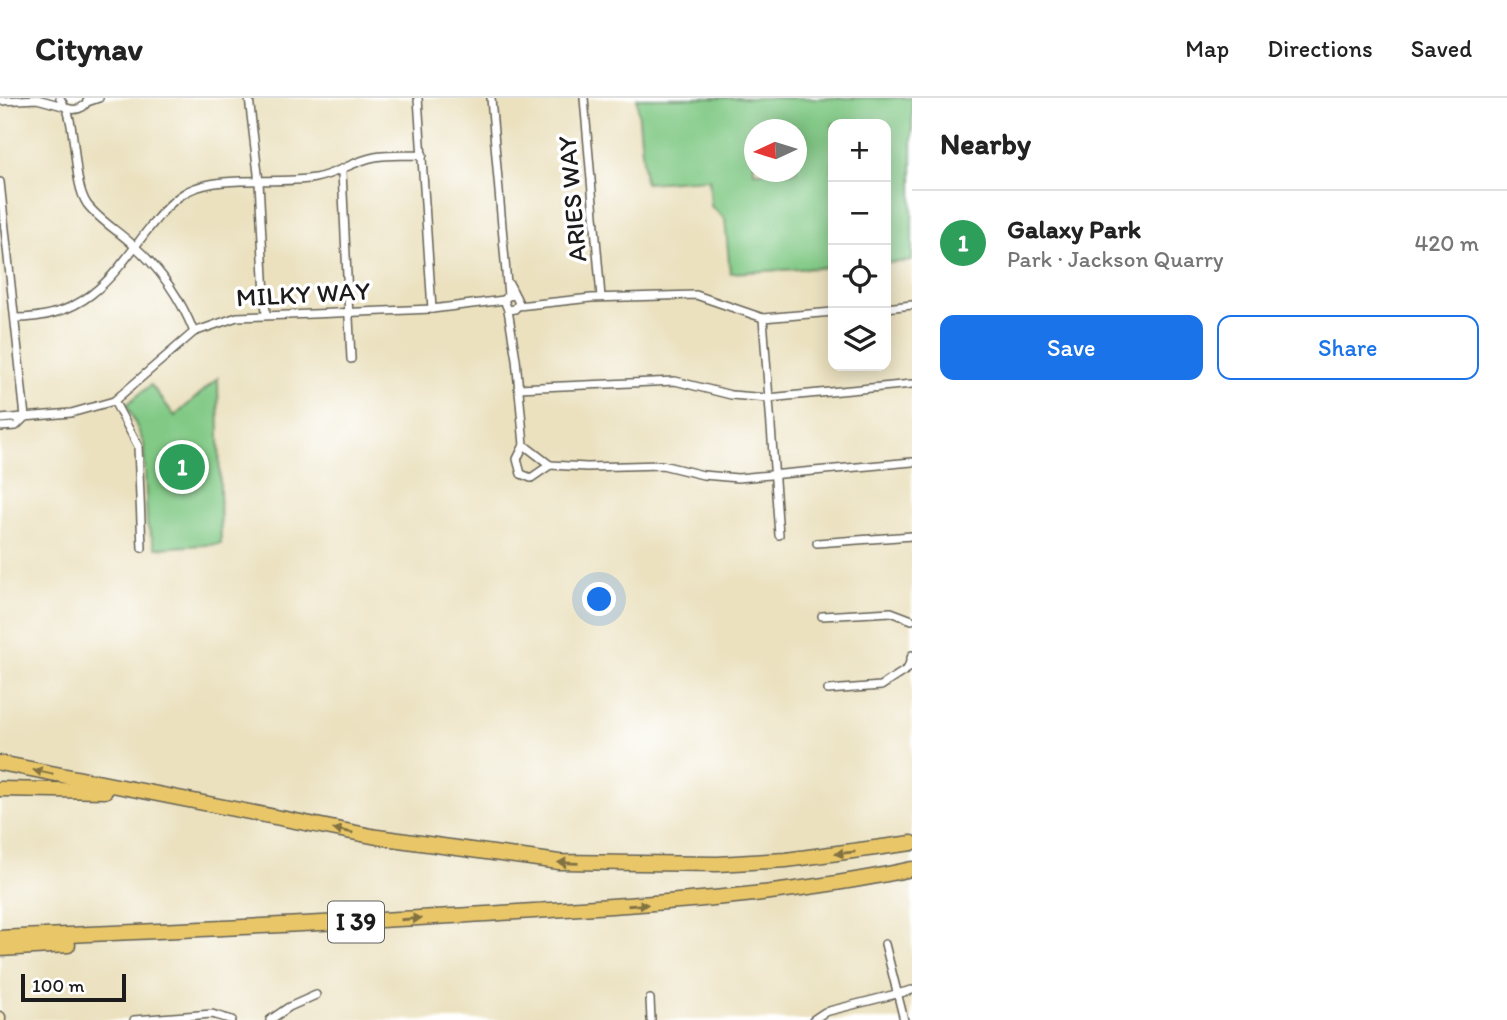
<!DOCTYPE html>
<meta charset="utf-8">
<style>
body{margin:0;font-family:Itim,sans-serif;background:#f2f2f2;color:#222}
.controls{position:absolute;right:21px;top:21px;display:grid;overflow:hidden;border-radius:14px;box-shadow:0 4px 18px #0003}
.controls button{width:63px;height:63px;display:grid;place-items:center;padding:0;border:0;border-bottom:2px solid #e0e0e0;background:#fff;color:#222;font:35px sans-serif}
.compass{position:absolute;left:744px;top:21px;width:63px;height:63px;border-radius:50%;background:#fff;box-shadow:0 4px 18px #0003;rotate:266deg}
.scale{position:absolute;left:21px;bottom:18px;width:105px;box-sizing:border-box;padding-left:7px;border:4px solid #1c1c1c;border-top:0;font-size:19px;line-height:24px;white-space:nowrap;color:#1c1c1c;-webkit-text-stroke:5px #fff;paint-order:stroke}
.you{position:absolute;left:600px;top:502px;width:24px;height:24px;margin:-18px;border:5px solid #fff;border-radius:50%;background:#1a73e8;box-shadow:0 0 0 10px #1a73e833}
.badge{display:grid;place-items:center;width:46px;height:46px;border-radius:50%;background:#1a73e8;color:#fff;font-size:23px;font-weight:700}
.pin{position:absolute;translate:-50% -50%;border:4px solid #fff;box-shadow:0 2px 7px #0006}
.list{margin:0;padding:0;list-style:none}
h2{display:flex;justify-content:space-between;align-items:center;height:91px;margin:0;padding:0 28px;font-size:30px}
h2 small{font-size:23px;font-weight:400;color:#767676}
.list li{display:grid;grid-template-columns:46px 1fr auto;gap:21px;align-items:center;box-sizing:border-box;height:105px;padding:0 28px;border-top:2px solid #e0e0e0}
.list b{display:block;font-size:26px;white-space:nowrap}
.list p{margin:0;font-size:23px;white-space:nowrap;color:#767676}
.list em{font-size:23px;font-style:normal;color:#767676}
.actions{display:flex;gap:14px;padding:21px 28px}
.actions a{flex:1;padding:16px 0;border:2px solid #1a73e8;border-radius:14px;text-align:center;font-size:24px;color:#1a73e8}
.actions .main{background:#1a73e8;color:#fff}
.icon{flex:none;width:38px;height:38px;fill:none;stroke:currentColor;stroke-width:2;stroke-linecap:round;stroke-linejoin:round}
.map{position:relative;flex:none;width:912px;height:922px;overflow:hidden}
header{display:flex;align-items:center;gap:42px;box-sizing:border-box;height:98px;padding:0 35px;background:#fff;border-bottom:2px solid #e0e0e0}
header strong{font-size:33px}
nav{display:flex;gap:38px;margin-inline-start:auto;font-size:24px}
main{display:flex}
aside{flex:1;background:#fff}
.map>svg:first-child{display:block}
.green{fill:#81c985;stroke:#4e7250;stroke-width:2;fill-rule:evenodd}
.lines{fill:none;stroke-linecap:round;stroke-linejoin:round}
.street-casing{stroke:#646155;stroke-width:10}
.secondary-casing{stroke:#646155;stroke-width:13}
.highway-casing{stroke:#646155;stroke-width:17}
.street{stroke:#fff;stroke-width:7}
.secondary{stroke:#f6e9c3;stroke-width:10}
.highway{stroke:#e9c769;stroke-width:14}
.oneway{fill:#827242}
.labels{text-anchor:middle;stroke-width:7;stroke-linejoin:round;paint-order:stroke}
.shield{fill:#fff;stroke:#606060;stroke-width:2}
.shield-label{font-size:24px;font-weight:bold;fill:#1c1c1c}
.street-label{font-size:26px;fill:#1c1c1c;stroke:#fff}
</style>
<header>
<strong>Citynav</strong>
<nav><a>Map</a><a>Directions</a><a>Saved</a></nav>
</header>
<main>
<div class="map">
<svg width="912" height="922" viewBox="0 0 912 922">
<rect width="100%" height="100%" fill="#fff"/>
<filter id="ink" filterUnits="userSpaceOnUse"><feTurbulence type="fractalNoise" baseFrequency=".0143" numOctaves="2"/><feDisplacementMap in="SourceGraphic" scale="14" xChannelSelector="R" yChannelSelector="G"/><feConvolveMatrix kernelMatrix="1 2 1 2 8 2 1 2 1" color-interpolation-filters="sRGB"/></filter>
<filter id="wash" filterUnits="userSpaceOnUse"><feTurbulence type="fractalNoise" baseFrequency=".00686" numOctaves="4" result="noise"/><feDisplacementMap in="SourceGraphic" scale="28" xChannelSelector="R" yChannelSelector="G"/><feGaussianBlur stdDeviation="1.57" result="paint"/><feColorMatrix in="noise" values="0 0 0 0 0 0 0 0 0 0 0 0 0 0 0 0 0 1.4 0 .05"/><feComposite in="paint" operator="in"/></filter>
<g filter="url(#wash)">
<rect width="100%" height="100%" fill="#ebe1bf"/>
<g class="green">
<path d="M637,0H912V163L886,165V26H833V169L730,175L725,121L711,108L709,81L645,85ZM754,32H796V74H754Z"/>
<polygon points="218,280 221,446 156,450 147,426 144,346 127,306 151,287 175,318"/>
</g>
</g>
<g filter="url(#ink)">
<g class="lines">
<g class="street-casing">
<g id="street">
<path d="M60,0L65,9C74,14 86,11 88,0"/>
<polyline points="249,0 259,84 266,217"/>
<polyline points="418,0 432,211"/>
<polyline points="491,0 508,198"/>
<polyline points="584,0 601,199"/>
<polyline points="0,3 37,1 63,8"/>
<polyline points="87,4 99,0"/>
<path d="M67,11C77,39 73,85 87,106C98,121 118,133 132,146C161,171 180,199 194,234"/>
<polyline points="342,74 351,261"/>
<polyline points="0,84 25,319 16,328 0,329"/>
<polyline points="510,187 519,205 515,211 508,212 504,202 508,198 514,197"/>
<polyline points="518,208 591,200 696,197 763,220 833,214"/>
<polyline points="886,210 912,207"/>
<polyline points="508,212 516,261 524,347 517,361 521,376 531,380 550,367"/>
<path d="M15,220C83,220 109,184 146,134C158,119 171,102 188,93C222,76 276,87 315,80C337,76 353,63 375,59C390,56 407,58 423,57"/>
<polyline points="763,220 779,437"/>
<polyline points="518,290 675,283 731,297 768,300 912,286"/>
<polyline points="114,303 138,348 142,450"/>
<polyline points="0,321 71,315 114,303 194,234 237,219 432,211 504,202"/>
<polyline points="524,347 550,367"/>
<polyline points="550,367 587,369 662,367 703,377 738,380 912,364"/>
<polyline points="817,445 912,438"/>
<polyline points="822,518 891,514 912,522"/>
<polyline points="908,570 912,557"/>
<polyline points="828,592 881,588 912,568"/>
<polyline points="885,846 904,922"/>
<polyline points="650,901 651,922"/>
<polyline points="134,922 212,916 232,922"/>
<polyline points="270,922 289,909 316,897"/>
<polyline points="813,922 825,914 912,892"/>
</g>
</g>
<g class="secondary-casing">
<polyline id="secondary" points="0,919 0,922"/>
</g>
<g class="highway-casing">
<g id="highway">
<polyline points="0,665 377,739 559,764 718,766 786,762 912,745"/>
<polyline points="0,691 105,693"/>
<path d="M0,840C178,832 356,825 534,813C661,805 787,798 912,771"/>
<polyline points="0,851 68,847"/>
</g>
</g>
<use href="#street" class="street"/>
<use href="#secondary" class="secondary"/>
<use href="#highway" class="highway"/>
</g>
<defs><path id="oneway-solid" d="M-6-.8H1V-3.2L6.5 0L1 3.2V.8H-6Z" transform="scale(1.75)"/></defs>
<g class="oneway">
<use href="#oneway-solid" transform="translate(43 674) rotate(-168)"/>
<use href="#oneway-solid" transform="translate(343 733) rotate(-170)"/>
<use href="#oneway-solid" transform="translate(845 755) rotate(174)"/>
<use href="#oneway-solid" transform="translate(568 765) rotate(-178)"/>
<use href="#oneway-solid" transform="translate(638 807) rotate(-4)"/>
<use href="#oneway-solid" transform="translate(411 821) rotate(-4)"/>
</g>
</g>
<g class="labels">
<rect class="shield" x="328" y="803.5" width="56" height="41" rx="5"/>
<g class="shield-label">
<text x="356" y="832">I 39</text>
</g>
<g class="street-label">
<text transform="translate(572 101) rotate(-95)" y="9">ARIES WAY</text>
<text transform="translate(303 196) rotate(-3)" y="9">MILKY WAY</text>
</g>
</g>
</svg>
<div class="controls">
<button>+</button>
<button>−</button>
<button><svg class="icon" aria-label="locate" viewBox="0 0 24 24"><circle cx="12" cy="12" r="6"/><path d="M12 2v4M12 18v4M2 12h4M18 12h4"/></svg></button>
<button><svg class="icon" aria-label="layers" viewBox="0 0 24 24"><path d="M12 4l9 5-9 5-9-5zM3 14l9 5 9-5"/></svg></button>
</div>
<svg class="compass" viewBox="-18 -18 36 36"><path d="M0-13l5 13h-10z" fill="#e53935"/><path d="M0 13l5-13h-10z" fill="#767676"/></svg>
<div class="scale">100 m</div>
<div class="you"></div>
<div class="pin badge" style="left:182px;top:369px;background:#2e9e5b">1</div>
</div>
<aside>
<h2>Nearby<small></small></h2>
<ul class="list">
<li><span class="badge" style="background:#2e9e5b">1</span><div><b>Galaxy Park</b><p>Park · Jackson Quarry</p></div><em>420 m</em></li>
</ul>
<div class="actions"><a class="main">Save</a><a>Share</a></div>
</aside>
</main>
